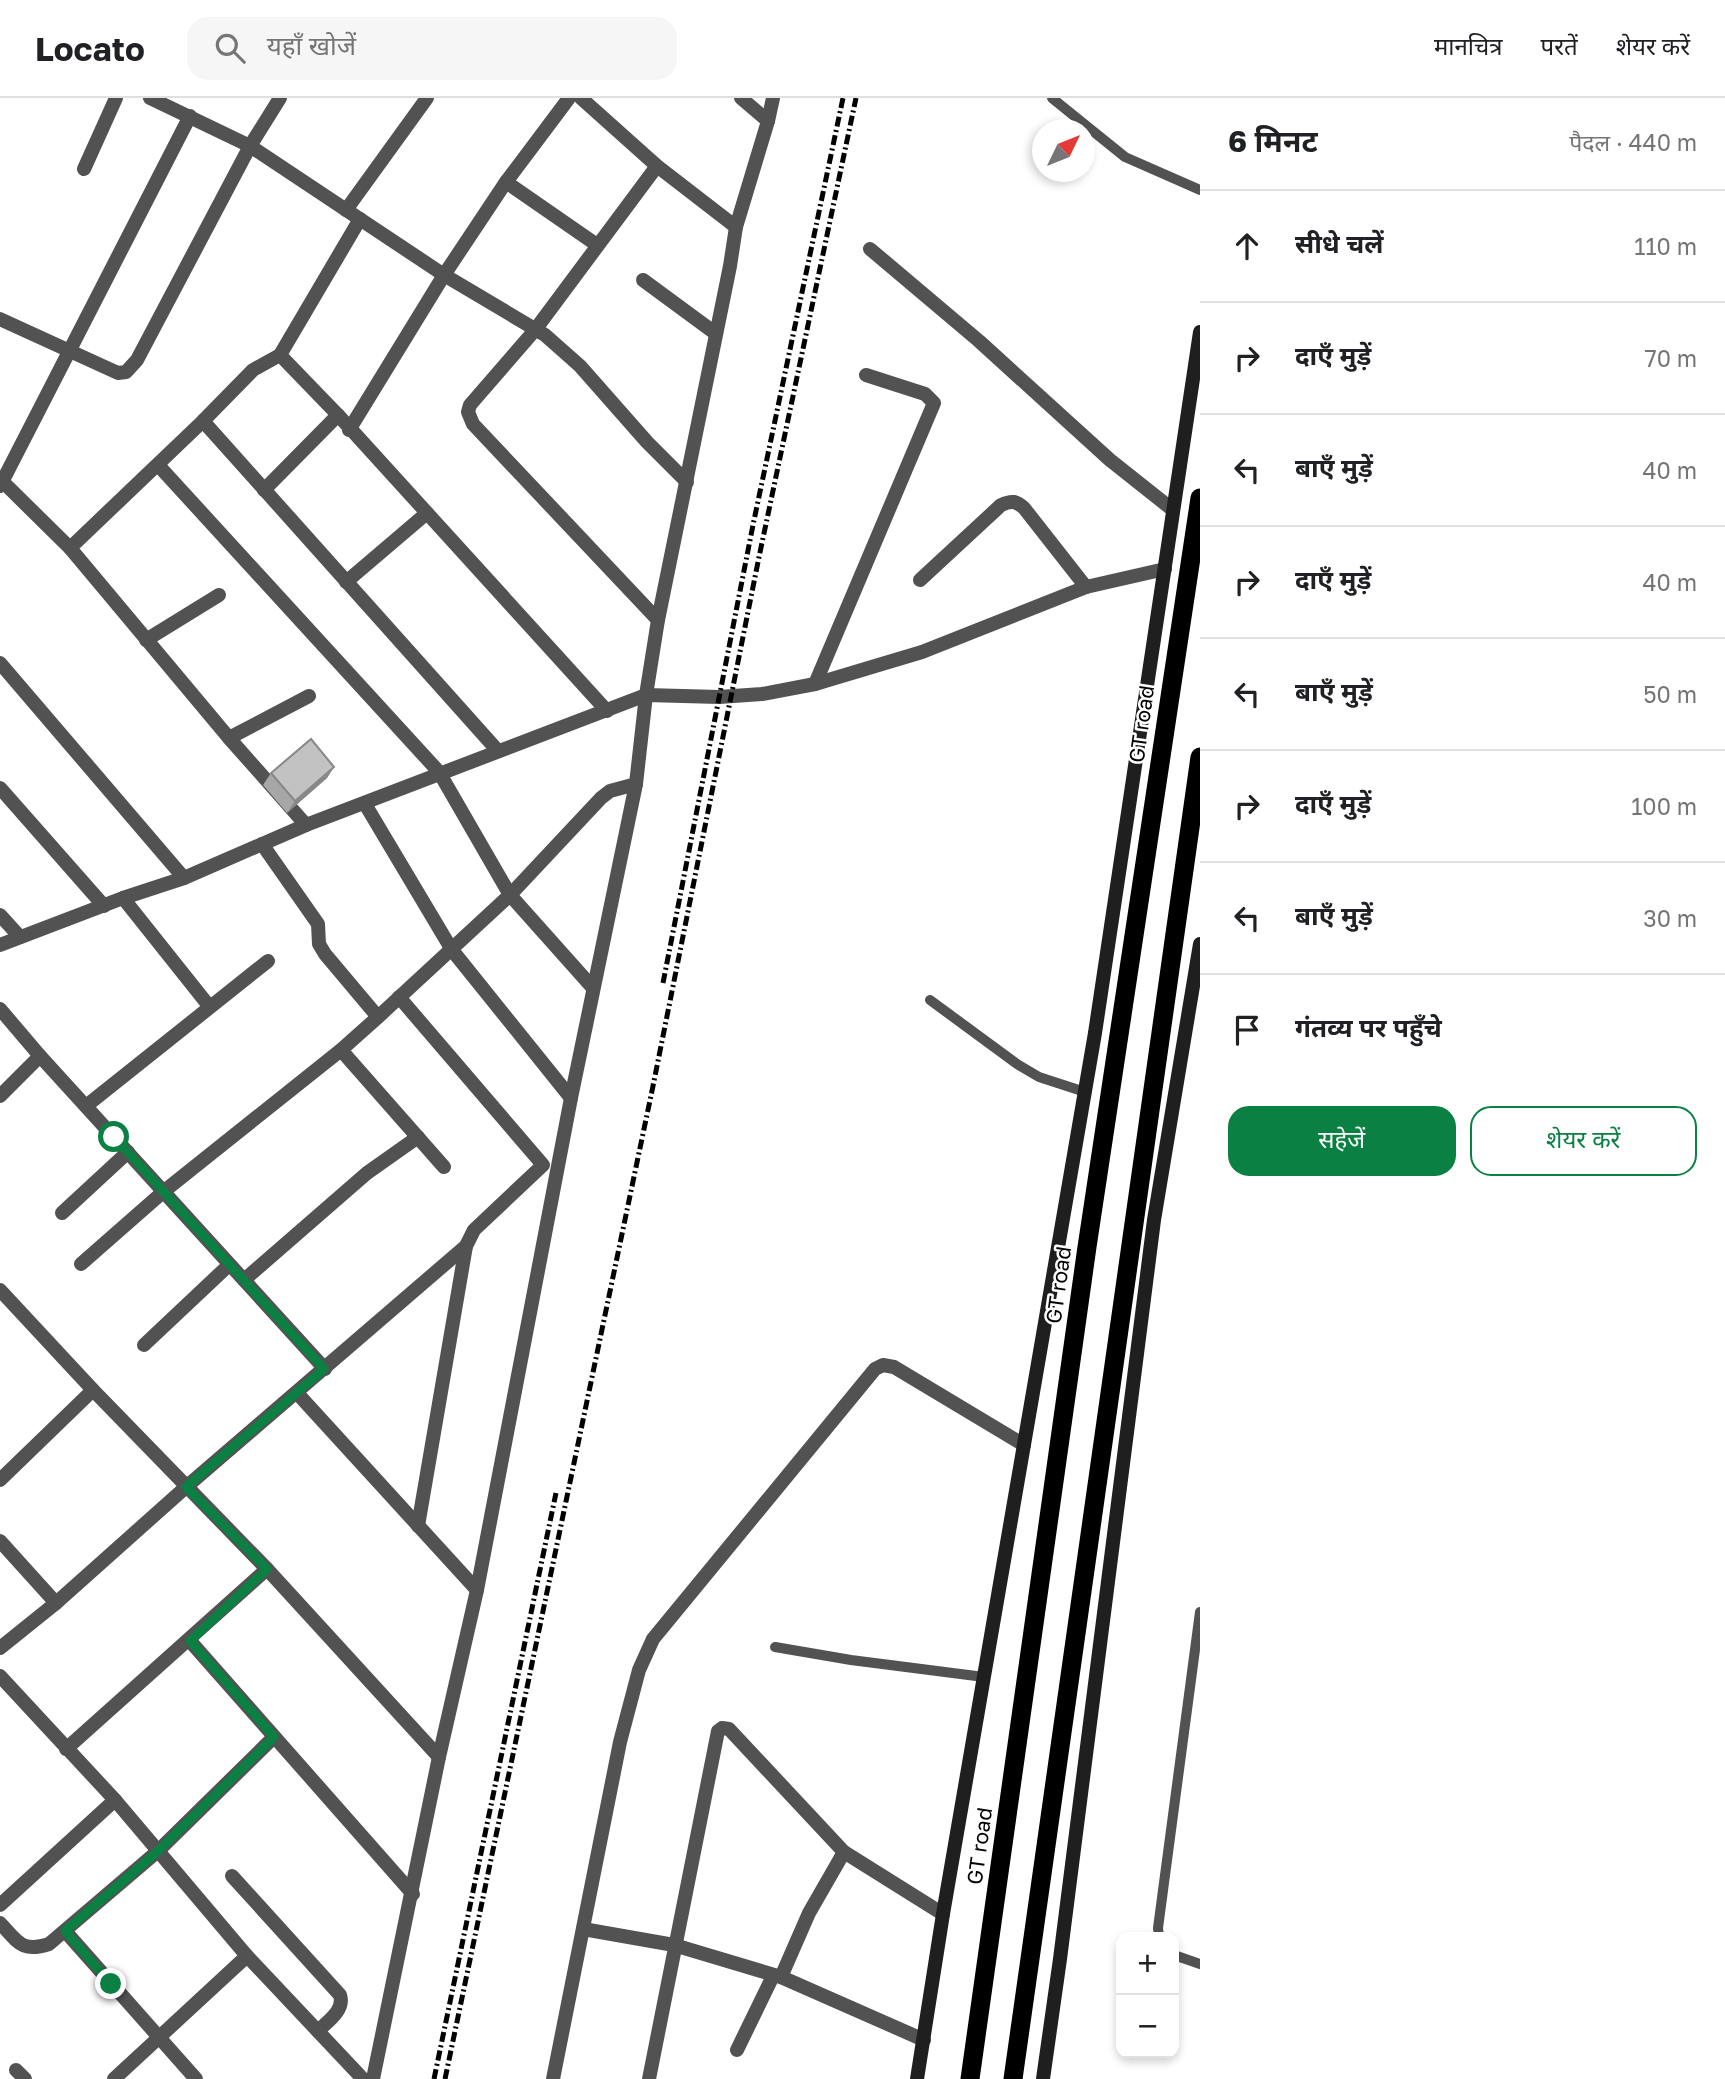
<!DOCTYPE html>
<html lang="hi">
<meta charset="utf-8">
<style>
body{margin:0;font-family:"Golos Text","Noto Sans Devanagari",sans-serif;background:#f6f6f6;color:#202124}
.controls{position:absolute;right:21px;bottom:21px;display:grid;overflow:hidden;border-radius:14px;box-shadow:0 4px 10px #0003}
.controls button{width:63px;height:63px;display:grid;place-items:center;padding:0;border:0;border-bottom:2px solid #e0e0e0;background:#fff;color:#202124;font:35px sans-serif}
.compass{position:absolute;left:1032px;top:21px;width:63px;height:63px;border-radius:50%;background:#fff;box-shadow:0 4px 10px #0003;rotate:47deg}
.stop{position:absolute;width:21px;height:21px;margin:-16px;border:5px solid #0b8043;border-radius:50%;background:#fff}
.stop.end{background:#0b8043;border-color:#fff;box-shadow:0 2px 7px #0008}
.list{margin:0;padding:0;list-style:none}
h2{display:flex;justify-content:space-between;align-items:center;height:91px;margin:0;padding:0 28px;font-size:30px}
h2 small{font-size:23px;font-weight:400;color:#757577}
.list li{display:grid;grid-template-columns:46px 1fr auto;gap:21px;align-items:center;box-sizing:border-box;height:112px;padding:0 28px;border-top:2px solid #e0e0e0}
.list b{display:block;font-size:26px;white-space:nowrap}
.list em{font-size:23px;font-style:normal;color:#757577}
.actions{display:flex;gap:14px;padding:21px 28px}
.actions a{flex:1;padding:16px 0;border:2px solid #0b8043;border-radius:21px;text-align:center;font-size:24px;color:#0b8043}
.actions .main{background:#0b8043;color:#fff}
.icon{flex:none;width:38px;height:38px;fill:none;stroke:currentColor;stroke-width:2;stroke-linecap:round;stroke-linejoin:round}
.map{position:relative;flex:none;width:1200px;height:1981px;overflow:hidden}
header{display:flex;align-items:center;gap:42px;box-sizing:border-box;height:98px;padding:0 35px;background:#fff;border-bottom:2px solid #e0e0e0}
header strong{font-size:33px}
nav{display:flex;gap:38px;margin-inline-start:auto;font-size:24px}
.search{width:490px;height:63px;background:#f6f6f6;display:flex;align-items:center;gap:18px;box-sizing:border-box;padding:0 24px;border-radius:21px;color:#757577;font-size:26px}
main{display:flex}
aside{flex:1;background:#fff}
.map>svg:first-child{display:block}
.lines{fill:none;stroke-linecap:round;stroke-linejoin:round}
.service{stroke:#525252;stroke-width:10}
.minor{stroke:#525252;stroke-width:14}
.secondary{stroke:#1f1f1f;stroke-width:14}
.trunk{stroke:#000;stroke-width:19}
.rail{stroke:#000;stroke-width:5;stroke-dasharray:10 3.5 2 3.5;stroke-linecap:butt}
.wall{fill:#a7a7a7}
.shaded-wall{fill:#888}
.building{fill:#c2c2c2;stroke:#888;stroke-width:2}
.route{stroke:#0b8043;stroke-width:9}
.labels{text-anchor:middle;stroke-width:5;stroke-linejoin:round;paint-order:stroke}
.street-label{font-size:21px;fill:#000;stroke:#fff}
</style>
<header>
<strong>Locato</strong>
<div class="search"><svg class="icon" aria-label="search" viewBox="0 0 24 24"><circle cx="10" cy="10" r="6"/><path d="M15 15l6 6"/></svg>यहाँ खोजें</div>
<nav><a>मानचित्र</a><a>परतें</a><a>शेयर करें</a></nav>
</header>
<main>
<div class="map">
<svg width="1200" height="1981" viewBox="0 0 1200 1981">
<rect width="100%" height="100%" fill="#fff"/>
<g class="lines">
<g class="service">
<polyline points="1052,0 1125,59 1200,92"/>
<polyline points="930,902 1017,966 1039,979 1085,994"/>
<polyline points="775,1549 851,1562 984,1579"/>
<polyline points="1159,1839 1158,1830 1200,1514"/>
<polyline points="1174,1857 1200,1866"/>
</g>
<g class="minor">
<polyline points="150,0 250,48 444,177 545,237 580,268 647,344 687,384"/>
<polyline points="581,0 657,68 736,129"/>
<polyline points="768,23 773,0"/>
<polyline points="657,68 535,232 470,307 468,314 473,326 658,522"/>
<polyline points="84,71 116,0"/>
<polyline points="506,84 597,147"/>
<polyline points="346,112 427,0"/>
<polyline points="360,121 280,257 338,317 607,613"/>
<polyline points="870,151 979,243 1110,362 1173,412"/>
<polyline points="643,182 715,235"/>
<polyline points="0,221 118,275 126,274 137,262 250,48 280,0"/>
<polyline points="280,257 253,272 203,323 70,450 229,640 306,727"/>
<polyline points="203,323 498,653"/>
<polyline points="349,332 444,177 506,84 569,0"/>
<polyline points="158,367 439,674 510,797 593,890"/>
<polyline points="2,383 70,450"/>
<polyline points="0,388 190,18"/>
<polyline points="264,392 338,317"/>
<path d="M920,482L1001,407C1012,402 1016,403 1024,410L1086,489"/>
<polyline points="346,484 427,415"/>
<polyline points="146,542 219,497"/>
<polyline points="0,565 184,780"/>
<polyline points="815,586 934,305 925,296 866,277"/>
<polyline points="229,640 309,598"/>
<polyline points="0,690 104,808"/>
<polyline points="365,706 452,852 571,1000"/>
<polyline points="262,746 318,826 319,846 325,856 378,919"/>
<polyline points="123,800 209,908"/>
<polyline points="0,817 20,839"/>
<polyline points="0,847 123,800 184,780 306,727 646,597 719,599 762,596 815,586 922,554 1086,489 1165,471"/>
<polyline points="0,911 40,958 325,1271"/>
<polyline points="341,952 444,1069"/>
<polyline points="0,998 40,958"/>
<polyline points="86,1008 268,863"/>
<polyline points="62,1115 128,1054"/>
<polyline points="81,1166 163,1094 341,952 378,919 510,797 601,700 610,693 636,686"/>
<polyline points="244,1182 367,1075 418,1039"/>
<polyline points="0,1192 93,1292 267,1471 439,1659"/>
<polyline points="144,1247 229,1167"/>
<polyline points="297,1295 477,1492"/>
<polyline points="0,1382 93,1292"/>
<polyline points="418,1428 466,1148"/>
<polyline points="0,1443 56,1505"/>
<polyline points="190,1543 413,1796"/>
<polyline points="0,1550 56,1505 186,1389 466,1148 474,1132 543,1067 399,899"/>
<polyline points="0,1578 115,1702 247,1858 363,1981"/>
<polyline points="66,1651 267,1471"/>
<path d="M232,1778L340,1897C345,1912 328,1923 318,1933"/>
<polyline points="0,1807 115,1702"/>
<path d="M0,1825C18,1844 22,1855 49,1846L158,1753L274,1639"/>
<polyline points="583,1831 674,1847 781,1879 924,1942"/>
<polyline points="65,1833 196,1981"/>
<polyline points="781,1879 809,1815 844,1754"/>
<polyline points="737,1952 773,1878"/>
<polyline points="16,1972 25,1981"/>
<polyline points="114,1981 247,1858"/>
<polyline points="373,1981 439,1659 477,1492 571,1000 636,686 646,597 658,522 730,168 736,129 768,23 741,0"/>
<polyline points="553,1981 620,1644 639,1572 653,1541 875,1271 883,1267 894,1269 1024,1347"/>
<polyline points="649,1981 718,1633 722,1630 729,1631 844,1754 943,1816"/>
</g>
<g class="secondary">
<polyline points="917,1981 943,1816 1095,935 1200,234"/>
<polyline points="1043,1981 1060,1861 1154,1122 1200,846"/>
</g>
<g class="trunk">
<polyline points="970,1981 1087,1149 1200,400"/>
<polyline points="1013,1981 1200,659"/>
</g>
<g class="rail">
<polyline points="663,885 753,427 843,0"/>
<polyline points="434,1981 556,1395"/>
<polyline points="445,1981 653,988 759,459 856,0"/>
</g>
</g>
<polygon class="wall" points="334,669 327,680 287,715 263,687 271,675"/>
<polygon class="shaded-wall" points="334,669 327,680 287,715 295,703"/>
<polygon class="building" points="311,641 334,669 295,703 271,675"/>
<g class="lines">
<polyline class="route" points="111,1886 65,1833 158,1753 274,1639 190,1543 267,1471 186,1389 324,1271 114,1039"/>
</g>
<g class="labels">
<g class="street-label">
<text transform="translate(1142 626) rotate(-82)" y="7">GT road</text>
<text transform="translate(1059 1187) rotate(-82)" y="7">GT road</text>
<text transform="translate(980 1748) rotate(-82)" y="7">GT road</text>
</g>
</g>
</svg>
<div class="controls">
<button>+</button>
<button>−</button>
</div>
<svg class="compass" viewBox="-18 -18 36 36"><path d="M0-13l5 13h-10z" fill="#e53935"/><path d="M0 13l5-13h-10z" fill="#757577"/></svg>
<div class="stop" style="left:114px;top:1039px"></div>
<div class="stop end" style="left:111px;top:1886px"></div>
</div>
<aside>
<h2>6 मिनट<small>पैदल · 440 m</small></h2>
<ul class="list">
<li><svg class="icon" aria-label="ahead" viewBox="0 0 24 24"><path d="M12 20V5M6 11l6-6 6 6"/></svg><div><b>सीधे चलें</b></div><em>110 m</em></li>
<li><svg class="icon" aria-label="right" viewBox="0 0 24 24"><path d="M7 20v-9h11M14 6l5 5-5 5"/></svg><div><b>दाएँ मुड़ें</b></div><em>70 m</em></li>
<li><svg class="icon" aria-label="left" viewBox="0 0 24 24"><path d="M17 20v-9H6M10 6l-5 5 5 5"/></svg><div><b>बाएँ मुड़ें</b></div><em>40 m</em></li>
<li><svg class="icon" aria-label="right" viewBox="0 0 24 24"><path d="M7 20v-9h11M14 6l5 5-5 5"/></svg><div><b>दाएँ मुड़ें</b></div><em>40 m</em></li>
<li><svg class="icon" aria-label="left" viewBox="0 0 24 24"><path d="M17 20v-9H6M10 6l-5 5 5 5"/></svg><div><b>बाएँ मुड़ें</b></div><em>50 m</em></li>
<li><svg class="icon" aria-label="right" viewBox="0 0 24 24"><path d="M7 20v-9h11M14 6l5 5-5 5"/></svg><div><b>दाएँ मुड़ें</b></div><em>100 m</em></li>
<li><svg class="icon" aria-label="left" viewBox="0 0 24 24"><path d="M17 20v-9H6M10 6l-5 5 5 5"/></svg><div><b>बाएँ मुड़ें</b></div><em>30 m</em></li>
<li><svg class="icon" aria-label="arrive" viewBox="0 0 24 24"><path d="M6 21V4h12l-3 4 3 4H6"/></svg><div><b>गंतव्य पर पहुँचे</b></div></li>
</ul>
<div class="actions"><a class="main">सहेजें</a><a>शेयर करें</a></div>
</aside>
</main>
